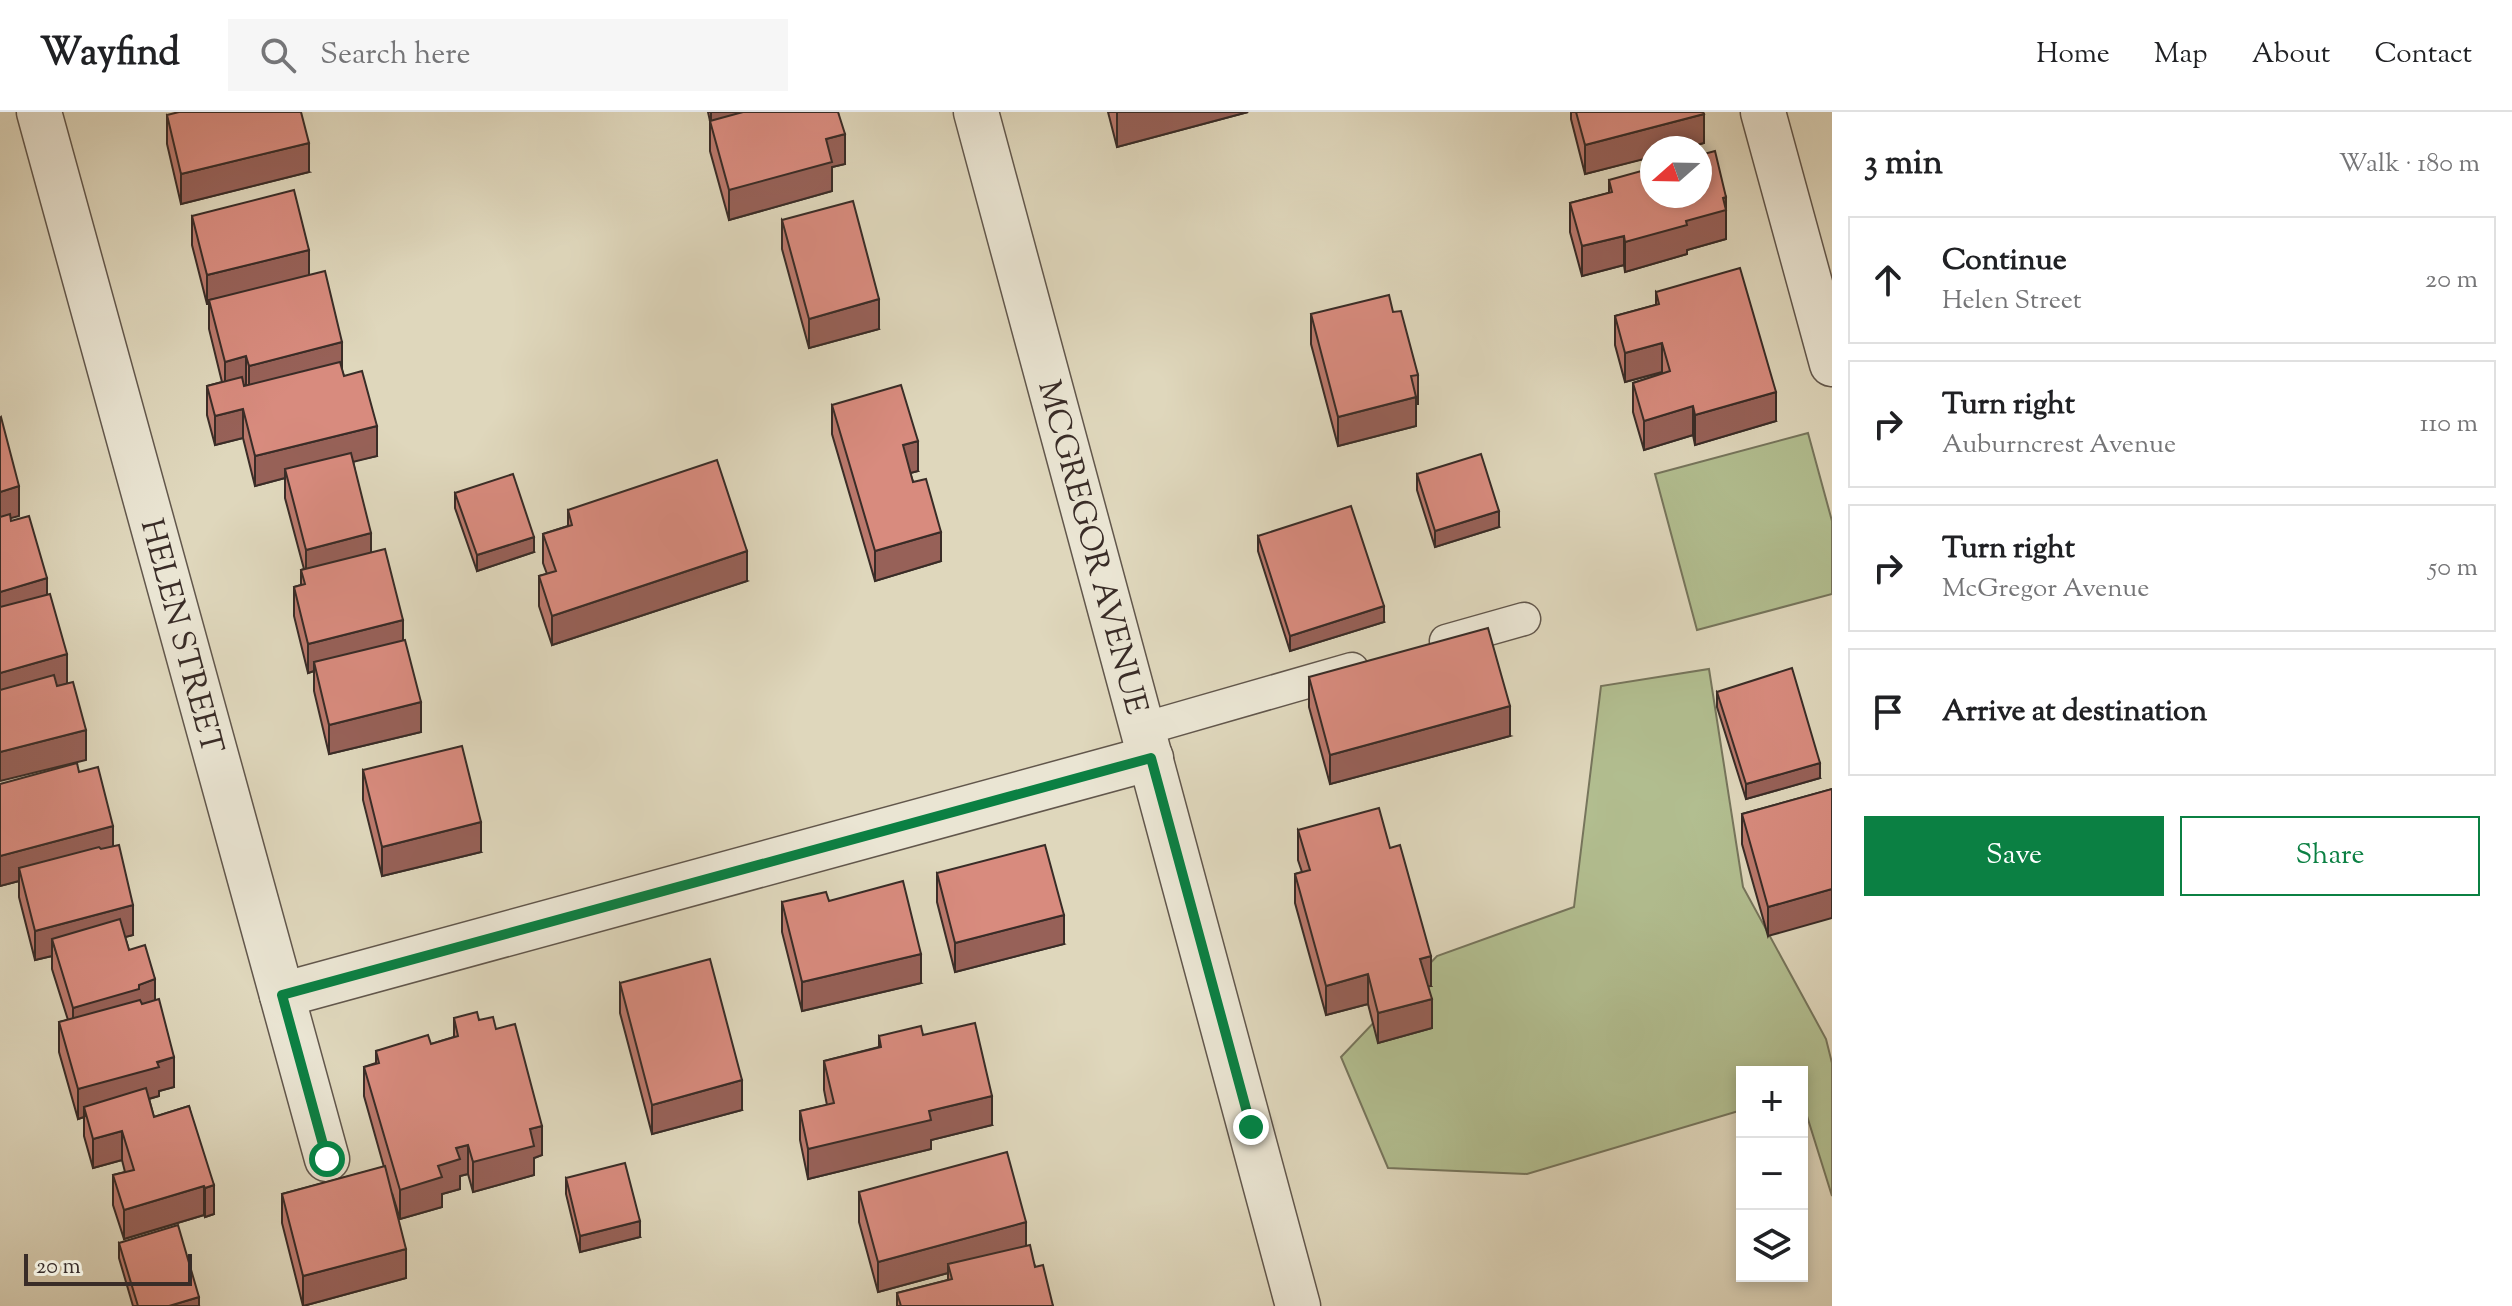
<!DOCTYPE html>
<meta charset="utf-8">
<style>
body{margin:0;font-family:"Sorts Mill Goudy",serif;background:#f6f6f6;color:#202124}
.controls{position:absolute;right:24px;bottom:24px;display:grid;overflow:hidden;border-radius:0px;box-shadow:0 4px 12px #0003}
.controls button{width:72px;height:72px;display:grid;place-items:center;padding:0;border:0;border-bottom:2px solid #e0e0e0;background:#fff;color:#202124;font:40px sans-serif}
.compass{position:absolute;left:1640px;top:24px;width:72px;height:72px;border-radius:50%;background:#fff;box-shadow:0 4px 12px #0003;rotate:250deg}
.scale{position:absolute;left:24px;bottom:20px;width:168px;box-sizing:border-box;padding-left:8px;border:4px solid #392c27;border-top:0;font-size:22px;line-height:28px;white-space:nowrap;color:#392c27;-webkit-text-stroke:6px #eae5d3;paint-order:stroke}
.stop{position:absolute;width:24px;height:24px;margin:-18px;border:6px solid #0b8043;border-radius:50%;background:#fff}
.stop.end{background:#0b8043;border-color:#fff;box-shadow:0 2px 8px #0008}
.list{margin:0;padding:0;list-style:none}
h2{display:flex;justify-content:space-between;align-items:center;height:104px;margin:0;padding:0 32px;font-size:34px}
h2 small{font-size:26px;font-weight:400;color:#757577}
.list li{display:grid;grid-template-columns:52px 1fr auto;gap:24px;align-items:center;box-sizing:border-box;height:128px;margin:0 16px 16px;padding:0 16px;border:2px solid #e0e0e0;border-radius:0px}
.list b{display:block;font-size:30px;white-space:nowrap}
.list p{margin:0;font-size:26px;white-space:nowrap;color:#757577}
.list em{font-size:26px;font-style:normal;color:#757577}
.actions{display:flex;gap:16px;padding:24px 32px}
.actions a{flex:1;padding:18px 0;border:2px solid #0b8043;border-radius:0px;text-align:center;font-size:28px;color:#0b8043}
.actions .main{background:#0b8043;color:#fff}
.icon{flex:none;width:44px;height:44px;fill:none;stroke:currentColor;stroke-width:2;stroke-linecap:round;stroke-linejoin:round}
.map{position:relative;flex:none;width:1832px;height:1194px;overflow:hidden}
header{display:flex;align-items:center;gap:48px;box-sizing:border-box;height:112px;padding:0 40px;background:#fff;border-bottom:2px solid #e0e0e0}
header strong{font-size:38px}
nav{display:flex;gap:44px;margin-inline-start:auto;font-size:28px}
.search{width:560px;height:72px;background:#f6f6f6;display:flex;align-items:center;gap:20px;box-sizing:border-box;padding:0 28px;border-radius:0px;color:#757577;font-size:30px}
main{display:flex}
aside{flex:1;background:#fff}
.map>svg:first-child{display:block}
.green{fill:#b2be90;stroke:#76755c;stroke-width:2}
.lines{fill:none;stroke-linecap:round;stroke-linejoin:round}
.lane-casing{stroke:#62574c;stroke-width:35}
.street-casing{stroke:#62574c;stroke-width:47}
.lane{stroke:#eae5d3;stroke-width:32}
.street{stroke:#eae5d3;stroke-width:44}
.wall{fill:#ba786c;stroke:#392c27;stroke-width:2}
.shaded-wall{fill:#976158;stroke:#392c27;stroke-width:2}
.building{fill:#d88b7e;stroke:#392c27;stroke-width:2}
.route{stroke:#0b8043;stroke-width:10}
.labels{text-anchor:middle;stroke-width:8;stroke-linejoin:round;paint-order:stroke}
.street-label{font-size:32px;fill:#392c27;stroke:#eae5d3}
</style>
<header>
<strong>Wayfind</strong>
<div class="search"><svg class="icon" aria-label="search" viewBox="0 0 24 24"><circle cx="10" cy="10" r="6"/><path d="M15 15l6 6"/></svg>Search here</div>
<nav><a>Home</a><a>Map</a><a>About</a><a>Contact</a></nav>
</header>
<main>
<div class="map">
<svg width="1832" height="1194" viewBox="0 0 1832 1194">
<rect width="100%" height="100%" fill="#dfd7bc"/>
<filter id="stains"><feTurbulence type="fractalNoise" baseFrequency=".0025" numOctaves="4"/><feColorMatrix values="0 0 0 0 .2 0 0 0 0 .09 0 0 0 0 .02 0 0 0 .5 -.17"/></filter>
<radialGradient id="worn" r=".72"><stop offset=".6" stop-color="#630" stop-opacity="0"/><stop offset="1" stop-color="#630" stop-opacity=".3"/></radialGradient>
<g class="green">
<polygon points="1808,321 1832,409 1832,482 1697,518 1655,362"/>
<polygon points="1709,557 1743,775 1826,927 1832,951 1832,1084 1802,988 1802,960 1742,960 1742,998 1527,1062 1388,1056 1341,945 1437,844 1574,795 1601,574"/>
</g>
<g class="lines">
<g class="lane-casing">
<g id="lane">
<polyline points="1446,529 1524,507"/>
<polyline points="1143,617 1352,557"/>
</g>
</g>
<g class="street-casing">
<g id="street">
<polyline points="39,0 327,1047"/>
<polyline points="976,0 1298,1194"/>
<polyline points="1763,0 1832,252"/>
<polyline points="282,883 1151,646"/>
</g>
</g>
<use href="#lane" class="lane"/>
<use href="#street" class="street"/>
</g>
<g class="wall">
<polygon points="708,0 838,0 845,52 832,55 832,79 729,108 710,39 710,9"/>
<polygon points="1108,0 1248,0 1117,35"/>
<polygon points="1571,0 1703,0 1704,31 1585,62 1571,7"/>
<polygon points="167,3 309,60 181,92 167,32"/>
<polygon points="1609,68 1726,85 1726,127 1687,138 1687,142 1625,160 1624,153 1582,164 1570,120 1570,91 1609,81"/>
<polygon points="192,104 309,163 344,264 377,344 353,349 371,441 403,528 421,620 329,642 314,579 314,559 308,561 294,504 294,475 301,473 301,458 304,457 285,386 285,366 255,374 243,326 215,333 207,303 207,274 222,270 209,217 209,192 207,192 192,133"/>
<polygon points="782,108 879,217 809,236 782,137"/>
<polygon points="1656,180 1776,309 1695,333 1693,323 1644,338 1633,300 1633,271 1662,262 1662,260 1625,270 1615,233 1615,204 1656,193"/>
<polygon points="1393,200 1418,263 1418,292 1416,292 1416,314 1338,334 1311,232 1311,202"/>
<polygon points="832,293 918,359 910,361 941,449 875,469 832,322"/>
<polygon points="1417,362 1499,415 1435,435 1417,378"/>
<polygon points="455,381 534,440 477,459 455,396"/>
<polygon points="568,398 747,469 552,533 539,494 539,464 547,462 543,451 543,422 568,414"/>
<polygon points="1258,424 1384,510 1290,539 1258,439"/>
<polygon points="1309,565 1510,624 1330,672 1309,595"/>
<polygon points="1717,580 1820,666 1746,687 1717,595"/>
<polygon points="363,658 481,740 382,764 363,688"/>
<polygon points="79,660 113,735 133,823 125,825 129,838 155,888 174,975 159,979 159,984 149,987 154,1005 189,994 214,1102 205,1105 204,1103 124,1127 113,1093 113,1063 125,1060 122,1048 93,1056 84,1024 84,1005 78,1007 59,940 59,910 68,908 52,857 52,844 35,848 19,785 19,769 0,774"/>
<polygon points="1832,677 1768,824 1742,732 1742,702"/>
<polygon points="1298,718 1431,874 1428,874 1432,916 1378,931 1368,892 1326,903 1295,791 1295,762 1302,760 1298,748"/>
<polygon points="937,761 1064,832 955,860 937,790"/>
<polygon points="782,790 921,871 802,899 782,820"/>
<polygon points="620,871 742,998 652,1022 620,901"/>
<polygon points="454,906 479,908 496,917 542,1043 534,1046 534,1063 473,1080 468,1062 460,1064 460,1077 442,1082 442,1095 400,1107 392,1081 406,1166 303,1194 282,1111 282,1082 384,1055 364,984 364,955 376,951 376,939 431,932 454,925"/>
<polygon points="879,924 992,1013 931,1028 931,1037 808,1067 800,1028 800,999 827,993 824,978 824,949 879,935"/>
<polygon points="566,1066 640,1125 580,1140 566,1082"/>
<polygon points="859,1080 1026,1134 1053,1194 897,1194 897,1181 948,1168 948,1161 878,1180 859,1110"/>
<polygon points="119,1131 199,1194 133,1194 119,1146"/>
</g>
<g class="shaded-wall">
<polygon points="711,0 758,0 711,13"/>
<polygon points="1117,0 1248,0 1117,35"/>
<polygon points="1704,2 1704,31 1685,36 1652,36 1652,45 1585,62 1585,33"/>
<polygon points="845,22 845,52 832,55 832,79 729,108 729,78 826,27"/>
<polygon points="309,31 309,60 181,92 181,62"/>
<polygon points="1726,85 1726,127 1687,138 1687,142 1625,160 1625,130 1686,109"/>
<polygon points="1624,124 1624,153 1582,164 1582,134"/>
<polygon points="309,138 309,168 209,188 209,192 207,192 207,163"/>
<polygon points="879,187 879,217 809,236 809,207"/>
<polygon points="342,230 342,259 249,283 249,254"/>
<polygon points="1662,231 1662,260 1625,270 1625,241"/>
<polygon points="246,244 246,273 225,279 225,250"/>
<polygon points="1776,280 1776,309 1695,333 1695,303"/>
<polygon points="1416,285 1416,314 1338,334 1338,305"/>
<polygon points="1693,294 1693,323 1644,338 1644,309"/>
<polygon points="243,297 243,326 215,333 215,304"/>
<polygon points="377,314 377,344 288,366 285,357 285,366 255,374 255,344"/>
<polygon points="918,329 918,359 903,363 903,333"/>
<polygon points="19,374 19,404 0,409 0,380"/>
<polygon points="1499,399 1499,415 1435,435 1435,419"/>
<polygon points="941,420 941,449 875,469 875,439"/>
<polygon points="371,421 371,451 306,468 306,438"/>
<polygon points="534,425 534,440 477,459 477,443"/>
<polygon points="747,439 747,469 552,533 552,504"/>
<polygon points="47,466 47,495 0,509 0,480"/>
<polygon points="1384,494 1384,510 1290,539 1290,524"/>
<polygon points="403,508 403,537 314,550 314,559 308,561 308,532"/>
<polygon points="67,542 67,572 0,590 0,561"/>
<polygon points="421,590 421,620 329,642 329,613"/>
<polygon points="1510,594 1510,624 1330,672 1330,643"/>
<polygon points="86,618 86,648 0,669 0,640"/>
<polygon points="1820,651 1820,666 1746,687 1746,672"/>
<polygon points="481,710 481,740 382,764 382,735"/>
<polygon points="113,714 113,743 19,756 19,769 0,774 0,744"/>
<polygon points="1832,777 1832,806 1768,824 1768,795"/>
<polygon points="133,793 133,823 57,843 52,827 52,844 35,848 35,819"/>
<polygon points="1064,803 1064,832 955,860 955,831"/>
<polygon points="921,842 921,871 802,899 802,870"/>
<polygon points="1431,844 1431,874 1420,876 1420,847"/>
<polygon points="1368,862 1368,892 1326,903 1326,874"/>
<polygon points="155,867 155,897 73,925 73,896"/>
<polygon points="1432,887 1432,916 1378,931 1378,901"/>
<polygon points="174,945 174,975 159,979 159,984 86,1004 84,995 84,1005 78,1007 78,977"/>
<polygon points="742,968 742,998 652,1022 652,993"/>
<polygon points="992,984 992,1013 931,1028 931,1037 808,1067 808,1037 929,999"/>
<polygon points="542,1014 542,1043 534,1046 534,1063 473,1080 473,1050 530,1017"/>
<polygon points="122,1019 122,1048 93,1056 93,1027"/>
<polygon points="468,1033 468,1062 460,1064 460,1077 442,1082 442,1095 400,1107 400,1078 456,1036"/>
<polygon points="214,1073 214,1102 205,1105 205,1076"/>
<polygon points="204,1074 204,1103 124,1127 124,1098"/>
<polygon points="640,1109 640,1125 580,1140 580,1124"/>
<polygon points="1026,1110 1026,1140 948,1152 948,1161 878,1180 878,1150"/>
<polygon points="406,1137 406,1166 303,1194 303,1164"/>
<polygon points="199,1185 199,1194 169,1194"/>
</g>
<g class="building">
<polygon points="179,0 301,0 309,31 181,62 167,3"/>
<polygon points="743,0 838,0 845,22 826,27 832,50 729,78 710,9"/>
<polygon points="1576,0 1703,0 1704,2 1585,33"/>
<polygon points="1715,39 1726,85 1723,86 1726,98 1686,109 1687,113 1625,130 1624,124 1582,134 1570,91 1612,80 1609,68 1652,56 1652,84 1700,84 1700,43"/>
<polygon points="294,78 309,138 207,163 192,104"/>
<polygon points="853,89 879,187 809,207 782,108"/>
<polygon points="1740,156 1776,280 1695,303 1693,294 1644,309 1633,271 1670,259 1662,231 1625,241 1615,204 1659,192 1656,180"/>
<polygon points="325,159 342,230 249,254 246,244 225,250 209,188"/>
<polygon points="1389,183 1393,200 1401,199 1418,263 1411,264 1416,285 1338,305 1311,202"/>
<polygon points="340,250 344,264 362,259 377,314 255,344 243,297 215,304 207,274 242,265 244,274"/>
<polygon points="901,273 918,329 903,333 913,370 926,367 941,420 875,439 832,293"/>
<polygon points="1,305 19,374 0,380 0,306"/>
<polygon points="351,341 371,421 306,438 285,357"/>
<polygon points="1481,342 1499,399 1435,419 1417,362"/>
<polygon points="717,348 747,439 552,504 539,464 556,459 543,422 572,413 568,398"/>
<polygon points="513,362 534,425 477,443 455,381"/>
<polygon points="1351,394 1384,494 1290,524 1258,424"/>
<polygon points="10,402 11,409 29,404 47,466 0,480 0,405"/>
<polygon points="385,437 403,508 308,532 294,475 305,472 301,458"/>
<polygon points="50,482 67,542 0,561 0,495"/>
<polygon points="1488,516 1510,594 1330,643 1309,565"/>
<polygon points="405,528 421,590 329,613 314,550"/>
<polygon points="1792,556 1820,651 1746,672 1717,580"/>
<polygon points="54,563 57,574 73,570 86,618 0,640 0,578"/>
<polygon points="462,634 481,710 382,735 363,658"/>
<polygon points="77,651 79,660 98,655 113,714 0,744 0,672"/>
<polygon points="1832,677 1832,777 1768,795 1742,702"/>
<polygon points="1379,696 1390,736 1400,733 1431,844 1420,847 1432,887 1378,901 1368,862 1326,874 1295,762 1310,758 1298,718"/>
<polygon points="119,733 133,793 35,819 19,756 99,735 101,737"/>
<polygon points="1045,733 1064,803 955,831 937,761"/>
<polygon points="903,769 921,842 802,870 782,790 826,780 829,789"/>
<polygon points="120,807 129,838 145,833 155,867 139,873 139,877 73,896 52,827"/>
<polygon points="710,847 742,968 652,993 620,871"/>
<polygon points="159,887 174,945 157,950 159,955 78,977 59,910 140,888 142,892"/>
<polygon points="477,900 479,908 493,905 496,917 515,912 542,1014 530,1017 534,1034 473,1050 468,1033 456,1036 460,1047 438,1054 442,1065 400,1078 364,955 379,951 376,939 428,923 431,932 458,924 454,906"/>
<polygon points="975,911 992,984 929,999 931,1008 808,1037 800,999 834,991 824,949 881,935 879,924 921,914 923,923"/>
<polygon points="146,976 154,1005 189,994 214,1073 205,1076 204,1074 124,1098 113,1063 134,1058 122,1019 93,1027 84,995"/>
<polygon points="1007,1040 1026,1110 878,1150 859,1080"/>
<polygon points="625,1051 640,1109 580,1124 566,1066"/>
<polygon points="385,1054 406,1137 303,1164 282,1082"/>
<polygon points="178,1113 199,1185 169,1194 138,1194 119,1131"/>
<polygon points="1030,1133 1035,1155 1043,1153 1053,1194 901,1194 897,1181 952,1167 948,1152"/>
</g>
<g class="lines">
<polyline class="route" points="327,1047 282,883 1151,646 1251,1015"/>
</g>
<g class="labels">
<g class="street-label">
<text transform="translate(1094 435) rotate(75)" y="11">MCGREGOR AVENUE</text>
<text transform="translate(183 524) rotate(75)" y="11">HELEN STREET</text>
</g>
</g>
<rect width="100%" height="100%" filter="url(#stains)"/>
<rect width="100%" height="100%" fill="url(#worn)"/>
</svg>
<div class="controls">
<button>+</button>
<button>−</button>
<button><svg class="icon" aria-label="layers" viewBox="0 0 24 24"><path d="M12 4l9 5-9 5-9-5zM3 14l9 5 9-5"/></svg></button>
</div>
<svg class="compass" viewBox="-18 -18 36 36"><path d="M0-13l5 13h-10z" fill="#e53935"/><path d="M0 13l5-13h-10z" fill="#757577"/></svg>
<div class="scale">20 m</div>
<div class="stop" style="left:327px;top:1047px"></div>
<div class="stop end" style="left:1251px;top:1015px"></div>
</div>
<aside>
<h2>3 min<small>Walk · 180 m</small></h2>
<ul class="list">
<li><svg class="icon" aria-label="ahead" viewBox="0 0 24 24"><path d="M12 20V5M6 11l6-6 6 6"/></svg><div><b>Continue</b><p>Helen Street</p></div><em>20 m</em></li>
<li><svg class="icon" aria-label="right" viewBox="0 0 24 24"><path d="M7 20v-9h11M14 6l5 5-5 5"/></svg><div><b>Turn right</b><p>Auburncrest Avenue</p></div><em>110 m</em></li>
<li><svg class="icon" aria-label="right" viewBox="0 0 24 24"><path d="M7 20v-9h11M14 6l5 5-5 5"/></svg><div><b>Turn right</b><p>McGregor Avenue</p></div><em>50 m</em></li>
<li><svg class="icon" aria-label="arrive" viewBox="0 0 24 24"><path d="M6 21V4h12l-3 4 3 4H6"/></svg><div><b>Arrive at destination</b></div></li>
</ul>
<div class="actions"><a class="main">Save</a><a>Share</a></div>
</aside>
</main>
